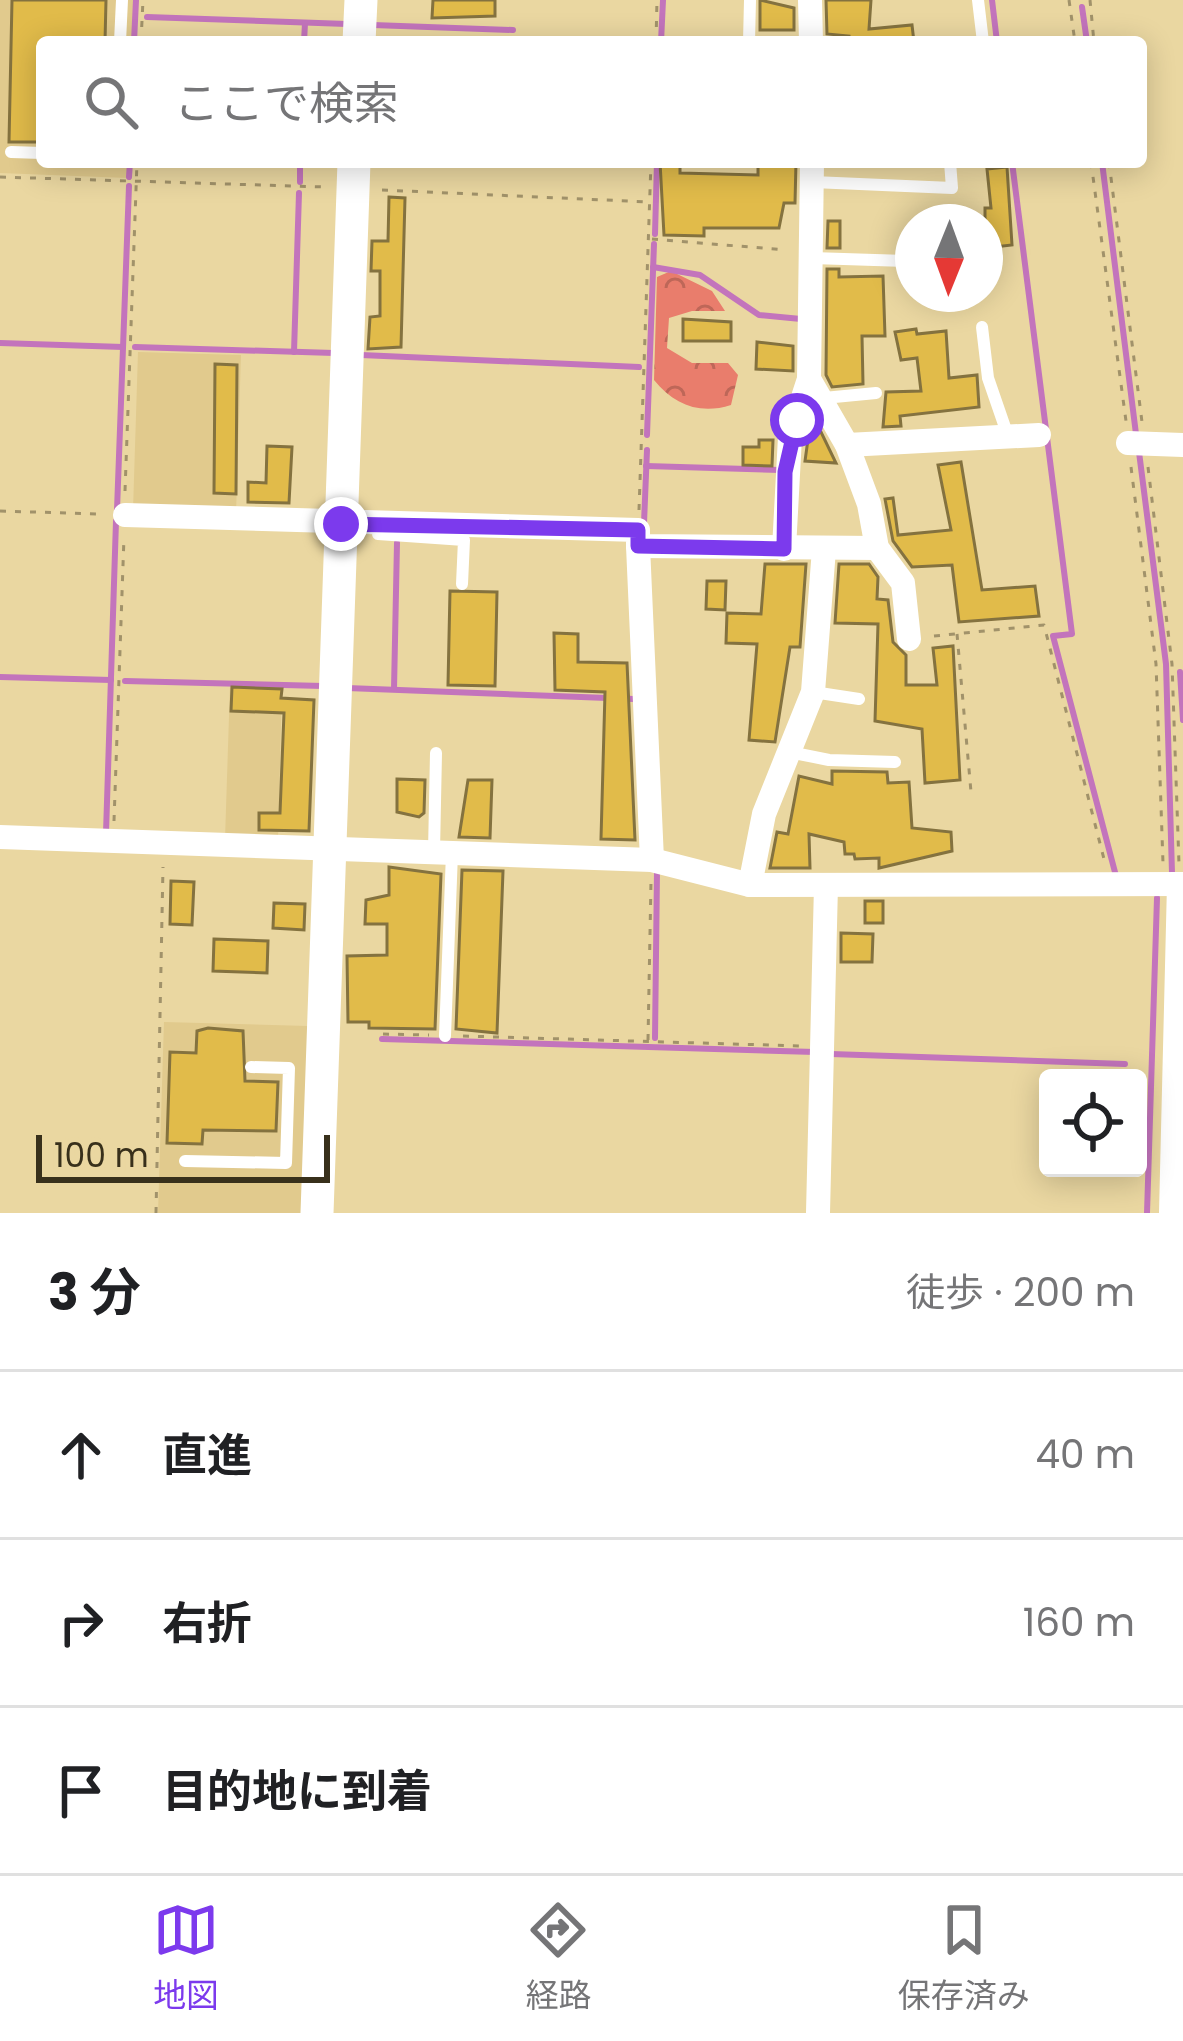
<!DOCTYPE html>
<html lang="ja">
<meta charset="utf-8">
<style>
body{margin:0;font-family:Poppins,"Noto Sans JP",sans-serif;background:#f6f6f6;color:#202124}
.controls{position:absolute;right:36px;bottom:36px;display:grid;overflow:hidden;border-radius:12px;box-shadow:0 6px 30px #0003}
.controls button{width:108px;height:108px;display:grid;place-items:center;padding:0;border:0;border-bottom:3px solid #e0e0e0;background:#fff;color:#202124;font:60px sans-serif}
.compass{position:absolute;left:895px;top:204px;width:108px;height:108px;border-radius:50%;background:#fff;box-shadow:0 6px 30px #0003;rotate:181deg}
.scale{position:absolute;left:36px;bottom:30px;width:294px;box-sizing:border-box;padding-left:12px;border:6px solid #38301b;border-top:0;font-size:33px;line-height:42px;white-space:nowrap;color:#38301b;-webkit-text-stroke:9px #ead7a1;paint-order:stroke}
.stop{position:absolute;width:36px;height:36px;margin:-27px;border:9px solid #7c3aed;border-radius:50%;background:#fff}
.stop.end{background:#7c3aed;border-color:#fff;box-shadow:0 3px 12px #0008}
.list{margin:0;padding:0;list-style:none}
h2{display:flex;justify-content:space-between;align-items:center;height:156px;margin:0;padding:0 48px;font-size:51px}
h2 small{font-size:39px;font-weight:400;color:#757577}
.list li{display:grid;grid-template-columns:78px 1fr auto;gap:36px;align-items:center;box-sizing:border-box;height:168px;padding:0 48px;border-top:3px solid #e0e0e0}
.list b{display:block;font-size:45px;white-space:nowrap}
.list em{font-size:39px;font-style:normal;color:#757577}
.icon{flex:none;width:66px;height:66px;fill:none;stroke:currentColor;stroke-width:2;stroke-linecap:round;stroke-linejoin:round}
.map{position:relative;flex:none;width:1183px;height:1213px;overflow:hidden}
.search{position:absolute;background:#fff;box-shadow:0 6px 30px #0003;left:36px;right:36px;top:36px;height:132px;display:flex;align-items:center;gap:30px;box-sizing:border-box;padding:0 42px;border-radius:12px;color:#757577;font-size:45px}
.sheet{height:660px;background:#fff}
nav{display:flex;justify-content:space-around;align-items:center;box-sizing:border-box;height:168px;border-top:3px solid #e0e0e0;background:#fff;font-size:33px;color:#757577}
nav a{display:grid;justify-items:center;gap:6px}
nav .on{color:#7c3aed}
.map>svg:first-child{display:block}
.built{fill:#e1ca8d}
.forest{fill:url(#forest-crowns)}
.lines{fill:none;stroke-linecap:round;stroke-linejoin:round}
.stream{stroke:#c374bc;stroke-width:6}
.building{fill:#e1bb4a;stroke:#84723f;stroke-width:3}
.path{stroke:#a1926a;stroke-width:3;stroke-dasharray:6 9;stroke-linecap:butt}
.lane{stroke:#fff;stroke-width:12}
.street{stroke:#fff;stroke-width:24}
.secondary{stroke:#fff;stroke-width:33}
.route{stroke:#7c3aed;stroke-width:15}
</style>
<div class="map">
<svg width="1183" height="1213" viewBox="0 0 1183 1213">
<defs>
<pattern id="forest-crowns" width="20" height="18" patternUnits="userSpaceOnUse" patternTransform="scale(3)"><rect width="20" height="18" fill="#e97d6c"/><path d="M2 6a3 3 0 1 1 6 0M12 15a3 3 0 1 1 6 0" fill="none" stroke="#be6758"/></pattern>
</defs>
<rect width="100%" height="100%" fill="#ead7a1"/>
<g class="built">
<polygon points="0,0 134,0 132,42 42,42 42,162 128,162 127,178 0,173"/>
<polygon points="138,352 241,355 236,513 133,510"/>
<polygon points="230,686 282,688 278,840 225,839"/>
<polygon points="164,1022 308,1026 302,1213 158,1213"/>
</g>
<path class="forest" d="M671,271L712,291L725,311H692L669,318L667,348L692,363H728L738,375L731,405C700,415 674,405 654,380L657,277Z"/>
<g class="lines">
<g class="stream">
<polyline points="992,0 997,42"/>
<polyline points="1082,7 1087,42"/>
<polyline points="147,17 347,24"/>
<polyline points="373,25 513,30"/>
<polyline points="134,42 136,0"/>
<polyline points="304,42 305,23"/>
<polyline points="661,42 663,0"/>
<polyline points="1012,162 1072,634 1053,636 1116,876"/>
<polyline points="1102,162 1136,434"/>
<polyline points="129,177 130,162"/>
<polyline points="300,182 300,162"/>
<polyline points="655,234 657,162"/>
<polyline points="653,267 700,275 759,315 801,319"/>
<polyline points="0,343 123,347"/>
<polyline points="135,347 334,353"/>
<polyline points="294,352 299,193"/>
<polyline points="361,355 639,367"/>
<polyline points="647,435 654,244"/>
<polyline points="1139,452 1166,664 1172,873"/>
<polyline points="646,466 780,470"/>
<polyline points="117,510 129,186"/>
<polyline points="644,523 647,450"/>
<polyline points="1180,672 1183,720"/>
<polyline points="0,677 111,680"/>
<polyline points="125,681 323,686"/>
<polyline points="347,688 634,699"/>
<polyline points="394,689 397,543"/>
<polyline points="106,833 116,521"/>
<polyline points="655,1038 657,871"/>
<polyline points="382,1039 815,1052"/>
<polyline points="831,1054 1125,1064"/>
<polyline points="1147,1213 1157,898"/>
</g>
</g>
<g class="building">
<polygon points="12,0 106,0 105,42 42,42 42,142 9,142"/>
<polygon points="433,0 495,0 495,16 432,18"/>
<polygon points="760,0 794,8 794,30 760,30"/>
<polygon points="826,0 871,0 869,29 912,25 914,42 849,42 849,36 827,34"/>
<polygon points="660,162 680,162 680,173 758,175 758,162 796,162 795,203 784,203 779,228 704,228 704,236 664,235"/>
<polygon points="1007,167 1012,245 985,248 985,208 991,208 987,169"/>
<polygon points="389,197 405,198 401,347 368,349 370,317 380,316 380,271 371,271 372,241 388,241"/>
<polygon points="828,221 840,221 840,248 827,248"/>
<polygon points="827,269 839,269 839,277 883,276 885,336 862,336 863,384 832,387 826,375"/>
<polygon points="683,319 731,322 731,341 683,341"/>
<polygon points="916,329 917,334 946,331 949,378 977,375 979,407 900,416 901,426 883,427 886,392 921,391 917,358 901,360 895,332"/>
<polygon points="757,342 793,346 793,371 756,369"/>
<polygon points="215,364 237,365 236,494 214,493"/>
<polygon points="809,432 821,432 836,463 805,461"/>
<polygon points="759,440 773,440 772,466 743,465 743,447 759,447"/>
<polygon points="267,446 292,447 289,503 248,502 248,482 266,483"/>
<polygon points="961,462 982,590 1035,586 1039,616 959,622 952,565 912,567 893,541 885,499 893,498 898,535 951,530 938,465"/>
<polygon points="765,564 806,564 800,647 790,647 775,742 749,740 757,644 726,643 727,613 761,614"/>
<polygon points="839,564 869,564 878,577 877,599 888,600 893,642 906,655 906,685 937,685 933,648 953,646 960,780 925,783 922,729 875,721 878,624 835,623"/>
<polygon points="707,581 726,581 725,610 706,609"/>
<polygon points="450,591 497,592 495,686 448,685"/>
<polygon points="554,633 578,634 578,662 627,663 635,840 601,839 605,692 555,690"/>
<polygon points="232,687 282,689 281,698 314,700 309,831 259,830 259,813 280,813 284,713 231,711"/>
<polygon points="832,771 887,772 888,783 909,782 912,828 951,832 952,851 879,868 879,858 855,859 854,854 845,854 844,842 809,834 810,868 770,868 777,832 788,834 799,776 832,784"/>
<polygon points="397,779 425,780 424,813 419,817 397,812"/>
<polygon points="468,780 492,780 490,838 459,837"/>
<polygon points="389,867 441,874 435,1029 369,1028 369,1022 348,1022 347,956 387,955 387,924 365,924 366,900 389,895"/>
<polygon points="462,870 503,871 497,1033 456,1029"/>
<polygon points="171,881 194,882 192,925 170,924"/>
<rect x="865" y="901" width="18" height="22"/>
<polygon points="274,903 305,904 304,930 273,928"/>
<polygon points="841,933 873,934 872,962 841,962"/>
<polygon points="214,939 268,941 267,973 213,971"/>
<polygon points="208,1028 243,1031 245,1081 278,1082 276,1131 203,1130 202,1144 167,1143 170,1052 196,1053 197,1031"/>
</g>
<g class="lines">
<g class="path">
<polyline points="1069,0 1075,42"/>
<polyline points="1090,0 1094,42"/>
<polyline points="141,42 143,0"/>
<polyline points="656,42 657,0"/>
<polyline points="1091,162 1126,421"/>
<polyline points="1109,162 1142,422"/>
<polyline points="0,177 325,187"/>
<polyline points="382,190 650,202"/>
<polyline points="652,239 786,250"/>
<polyline points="1131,467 1156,664 1163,863"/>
<polyline points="1148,467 1172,664 1179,864"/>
<polyline points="125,491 137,162"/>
<polyline points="639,510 651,162"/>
<polyline points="0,511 100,514"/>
<polyline points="957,634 971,792"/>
<polyline points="934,636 1044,625 1105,863"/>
<polyline points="114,821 124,537"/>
<polyline points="383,1034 429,1035"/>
<polyline points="463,1036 801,1046"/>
<polyline points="648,1040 651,881"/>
<polyline points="156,1213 163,867"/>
</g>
<g class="lane">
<polyline points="978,0 983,42"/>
<polyline points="120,42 122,0"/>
<polyline points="749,42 750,0"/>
<polyline points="11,152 42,153"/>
<polyline points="813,182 952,188 950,162"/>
<polyline points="812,258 906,261"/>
<polyline points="982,327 988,378 1008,436"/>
<polyline points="824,398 876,393"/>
<polyline points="378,534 464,540 462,584"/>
<polyline points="813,692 859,699"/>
<polyline points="789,752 829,760 895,762"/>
<polyline points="434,852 436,753"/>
<polyline points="445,1036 452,853"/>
<polyline points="185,1161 286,1163 289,1068 251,1067"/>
</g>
<g class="street">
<polyline points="810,0 811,42"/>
<polyline points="812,162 809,379 847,445 869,504 877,548 903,583 909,639"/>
<polyline points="1128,443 1183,445"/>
<polyline points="847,445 1039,435"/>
<polyline points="125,515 638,530 638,546 877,548"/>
<polyline points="638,546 652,860"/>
<polyline points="784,549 790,437 809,379"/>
<polyline points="0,837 652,860 750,885 1183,884"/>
<polyline points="750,885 764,814 813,692 824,549"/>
<polyline points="818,1213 826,885"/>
<polyline points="1171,1213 1179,884"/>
</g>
<g class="secondary">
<polyline points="359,42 361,0"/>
<polyline points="317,1213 354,162"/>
</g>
</g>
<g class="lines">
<polyline class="route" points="341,524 638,530 638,546 784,549 785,472 797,420"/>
</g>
</svg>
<div class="controls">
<button><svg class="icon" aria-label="locate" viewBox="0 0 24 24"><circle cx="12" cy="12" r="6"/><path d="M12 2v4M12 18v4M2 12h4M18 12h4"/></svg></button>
</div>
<svg class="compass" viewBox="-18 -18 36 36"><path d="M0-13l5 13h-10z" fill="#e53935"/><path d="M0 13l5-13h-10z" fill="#757577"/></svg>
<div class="scale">100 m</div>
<div class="stop" style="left:797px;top:420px"></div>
<div class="stop end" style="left:341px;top:524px"></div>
<div class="search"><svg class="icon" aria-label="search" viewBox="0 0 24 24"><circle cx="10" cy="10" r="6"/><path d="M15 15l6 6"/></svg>ここで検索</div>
</div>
<section class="sheet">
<h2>3 分<small>徒歩 · 200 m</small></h2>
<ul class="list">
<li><svg class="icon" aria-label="ahead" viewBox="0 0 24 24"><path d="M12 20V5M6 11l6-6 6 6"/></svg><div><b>直進</b></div><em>40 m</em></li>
<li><svg class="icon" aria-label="right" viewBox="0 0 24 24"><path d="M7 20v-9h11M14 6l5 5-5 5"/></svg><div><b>右折</b></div><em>160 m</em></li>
<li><svg class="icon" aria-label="arrive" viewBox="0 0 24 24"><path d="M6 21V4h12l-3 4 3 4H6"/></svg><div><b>目的地に到着</b></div></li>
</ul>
</section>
<nav>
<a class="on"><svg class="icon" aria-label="map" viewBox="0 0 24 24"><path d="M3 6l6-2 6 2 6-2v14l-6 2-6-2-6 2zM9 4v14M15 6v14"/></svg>地図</a>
<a><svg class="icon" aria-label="directions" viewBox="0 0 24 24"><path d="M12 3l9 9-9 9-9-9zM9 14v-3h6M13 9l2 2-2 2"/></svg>経路</a>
<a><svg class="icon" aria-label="saved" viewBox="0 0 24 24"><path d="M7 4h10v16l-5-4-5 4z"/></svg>保存済み</a>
</nav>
